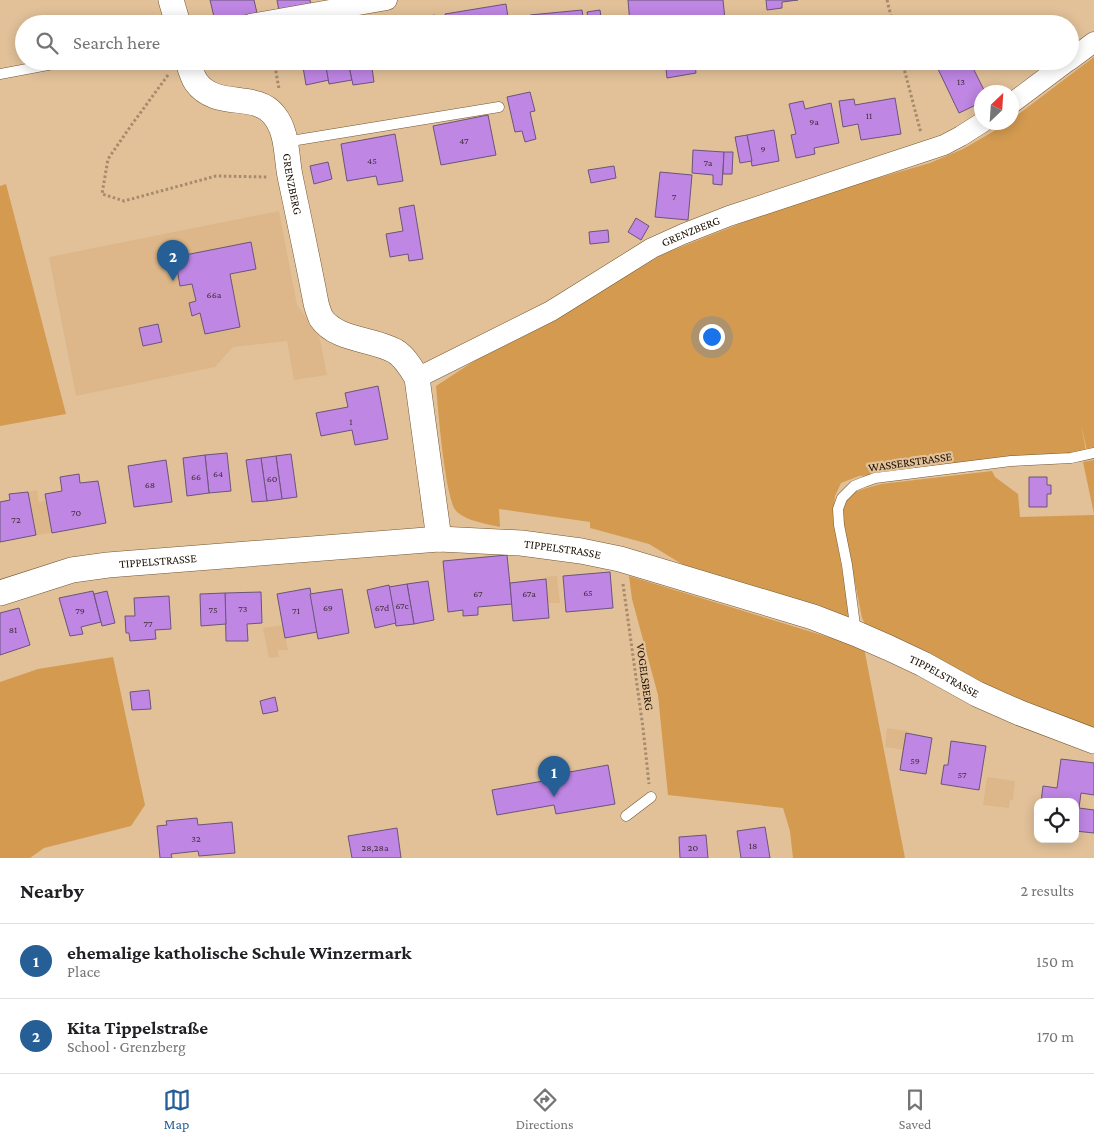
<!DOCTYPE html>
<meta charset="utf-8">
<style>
body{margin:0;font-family:"Crimson Pro",serif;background:#f6f6f6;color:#202124}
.controls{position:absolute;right:15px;bottom:15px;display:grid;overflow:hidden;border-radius:10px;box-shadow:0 2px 12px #0003}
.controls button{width:45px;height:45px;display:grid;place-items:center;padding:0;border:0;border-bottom:1px solid #e0e0e0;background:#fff;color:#202124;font:25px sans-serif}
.compass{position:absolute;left:974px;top:85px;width:45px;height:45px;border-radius:50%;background:#fff;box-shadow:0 2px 12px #0003;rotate:25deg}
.you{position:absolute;left:711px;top:336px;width:18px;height:18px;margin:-12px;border:4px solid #fff;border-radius:50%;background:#1a73e8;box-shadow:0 0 0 8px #1a73e833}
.badge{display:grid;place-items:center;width:32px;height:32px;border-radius:50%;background:#265e96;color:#fff;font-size:16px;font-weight:700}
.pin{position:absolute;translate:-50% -41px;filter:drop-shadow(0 1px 2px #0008)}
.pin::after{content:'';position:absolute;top:26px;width:18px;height:15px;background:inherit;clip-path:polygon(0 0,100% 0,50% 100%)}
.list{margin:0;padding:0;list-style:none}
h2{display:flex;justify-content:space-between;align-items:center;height:65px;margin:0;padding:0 20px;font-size:21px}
h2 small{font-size:16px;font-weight:400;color:#757577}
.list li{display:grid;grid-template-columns:32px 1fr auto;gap:15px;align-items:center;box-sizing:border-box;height:75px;padding:0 20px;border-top:1px solid #e0e0e0}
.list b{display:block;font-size:19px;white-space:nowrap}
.list p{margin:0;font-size:16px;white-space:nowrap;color:#757577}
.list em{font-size:16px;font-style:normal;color:#757577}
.icon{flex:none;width:28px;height:28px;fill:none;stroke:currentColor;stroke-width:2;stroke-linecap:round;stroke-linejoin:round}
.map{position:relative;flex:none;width:1094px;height:858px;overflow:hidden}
.search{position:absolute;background:#fff;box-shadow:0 2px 12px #0003;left:15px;right:15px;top:15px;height:55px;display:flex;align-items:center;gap:12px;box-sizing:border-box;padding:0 18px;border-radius:28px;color:#757577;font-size:19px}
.sheet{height:215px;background:#fff}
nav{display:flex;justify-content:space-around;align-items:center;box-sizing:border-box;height:70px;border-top:1px solid #e0e0e0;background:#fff;font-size:14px;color:#757577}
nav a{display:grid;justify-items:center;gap:2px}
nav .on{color:#265e96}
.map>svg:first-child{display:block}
.built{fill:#ddb789}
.green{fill:#d39a50}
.building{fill:#bf86e4;stroke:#6b547a}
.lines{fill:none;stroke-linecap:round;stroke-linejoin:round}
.service-casing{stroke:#735631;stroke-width:11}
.minor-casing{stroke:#735631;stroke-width:21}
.tertiary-casing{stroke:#735631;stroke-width:26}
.path{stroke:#a58b6b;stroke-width:3;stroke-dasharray:2.5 2.5;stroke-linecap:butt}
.service{stroke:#fff;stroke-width:10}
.minor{stroke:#fff;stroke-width:20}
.tertiary{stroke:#fff;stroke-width:25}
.labels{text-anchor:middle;stroke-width:4.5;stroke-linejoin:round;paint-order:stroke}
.number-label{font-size:10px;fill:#442e3b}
.street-label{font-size:12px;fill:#1b1003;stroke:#e2c199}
</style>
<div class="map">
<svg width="1094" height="858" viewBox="0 0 1094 858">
<rect width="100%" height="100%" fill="#e2c199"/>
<g class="built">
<polygon points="279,211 297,305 319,335 327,375 294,380 287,341 233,347 215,367 76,396 49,257"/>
<polygon points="37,490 39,502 46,501 52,533 36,535 28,492"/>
<polygon points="557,576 560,603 548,603 545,577"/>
<polygon points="283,625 288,650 278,650 279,657 269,658 263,628"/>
<polygon points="887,728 907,731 903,750 885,747"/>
<polygon points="987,777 1015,781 1013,800 1010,800 1009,808 983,805"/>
</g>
<g class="green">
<path d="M1094,57V450L1087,451L1081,424L1086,451L879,474L859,476L841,483L835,496L833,517L851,622L695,572L649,544L590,528V522L499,509L500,527C487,524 467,521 457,512C445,501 438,407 436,386L479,358L573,308L663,254L795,202L930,163L963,149L1008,123L1012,122V119Z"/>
<polygon points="6,184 66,414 0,426 0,186"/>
<polygon points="1094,460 1094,514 1083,462"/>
<polygon points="992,471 995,477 1018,494 1020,517 1094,515 1094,732 1051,717 867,628 862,618 842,518 844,504 853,493 863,489 881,484"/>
<polygon points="629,576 864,648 905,858 793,858 790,831 783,808 668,795 658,695 632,599"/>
<polygon points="113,657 145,805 131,826 44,848 30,858 0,858 0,682 38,669"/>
</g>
<g class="building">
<polygon points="210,0 254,0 257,13 215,21"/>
<polygon points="277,0 310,0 311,5 279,11"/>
<polygon points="628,0 723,0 725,19 677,24 630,24"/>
<polygon points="766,0 798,0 782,2 782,8 767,10"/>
<polygon points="506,4 509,24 447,24 445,14"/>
<polygon points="582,10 584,24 531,24 530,15"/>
<polygon points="600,10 602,24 589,24 587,12"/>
<polygon points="435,15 436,24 391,24 391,23"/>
<polygon points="302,61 325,61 329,80 306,85"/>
<polygon points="325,61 348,61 352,80 329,84"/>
<polygon points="348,61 371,61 374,82 353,85"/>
<polygon points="950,61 988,61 973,68 985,92 982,92 982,102 959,113 938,69 951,62"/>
<polygon points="695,64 696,73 667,78 666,69"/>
<polygon points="530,92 535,111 530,112 536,139 525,142 522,131 515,132 507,97"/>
<polygon points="895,98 901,134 861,140 858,124 843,127 839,101 854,99 855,105"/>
<polygon points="803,101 805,109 831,103 839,143 814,148 815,154 796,158 791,135 796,134 789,104"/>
<polygon points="488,115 496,155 441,165 433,126"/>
<polygon points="774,130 779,161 752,166 747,135"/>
<polygon points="395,134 403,181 378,185 376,176 347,181 341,144"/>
<polygon points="747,135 752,161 740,163 735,137"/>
<polygon points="693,150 724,152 722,185 713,184 713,175 692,173"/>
<polygon points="724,152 733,152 732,174 723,174"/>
<polygon points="328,162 332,179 314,184 310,166"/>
<polygon points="614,166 616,178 591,183 588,170"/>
<polygon points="660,172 692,175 688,220 655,217"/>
<polygon points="414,205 423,259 409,261 408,254 390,257 386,234 403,231 399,208"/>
<polygon points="636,218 649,226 641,240 628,232"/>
<polygon points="608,230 609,242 590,244 589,232"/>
<polygon points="251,242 256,269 230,274 240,327 205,334 200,313 192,316 189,303 196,301 192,284 180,286 175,257"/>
<polygon points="158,324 162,342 143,346 139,328"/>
<polygon points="378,386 388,439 355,445 352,430 321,436 316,413 348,407 345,393"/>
<polygon points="227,453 231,491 209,493 205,455"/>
<polygon points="291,454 297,497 282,499 276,456"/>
<polygon points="205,455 209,493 187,496 183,458"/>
<polygon points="276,456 282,499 267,501 261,458"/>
<polygon points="261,458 267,501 252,502 246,460"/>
<polygon points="166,460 172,502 134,507 128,466"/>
<polygon points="79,474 80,483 98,481 106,523 52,533 45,494 62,491 60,477"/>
<polygon points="1029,477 1047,477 1047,485 1051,485 1051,494 1047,494 1047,507 1029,507"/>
<polygon points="28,492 36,535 0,542 0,502 10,500 9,494"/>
<polygon points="507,555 512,604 478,607 478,615 463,616 463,610 448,612 443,561"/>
<polygon points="610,572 613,608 566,612 563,576"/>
<polygon points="546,579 549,618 513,621 510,583"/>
<polygon points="428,581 434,620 414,624 407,584"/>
<polygon points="407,584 414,624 396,626 389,587"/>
<polygon points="389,585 396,623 375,628 367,590"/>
<polygon points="310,588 317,632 285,638 277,594"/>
<polygon points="342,589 349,633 318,639 310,594"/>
<polygon points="93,591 101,622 81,627 83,634 70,636 59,598"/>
<polygon points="107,591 115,623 102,626 94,594"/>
<polygon points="261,592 262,623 247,624 248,641 226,641 225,593"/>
<polygon points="225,593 226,624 201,626 200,594"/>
<polygon points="169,596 171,629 155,630 156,639 130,641 129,633 126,633 125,616 135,616 134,598"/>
<polygon points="19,608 30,645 0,655 0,613"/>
<polygon points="149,690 151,709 132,710 130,692"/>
<polygon points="275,697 278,711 263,714 260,701"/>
<polygon points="906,733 932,738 926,774 900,770"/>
<polygon points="951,741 986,746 979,790 941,784 944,765 948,765"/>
<polygon points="1061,759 1094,763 1094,795 1081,793 1079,808 1094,810 1094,833 1075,831 1075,802 1041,802 1043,786 1057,788"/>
<polygon points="608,765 615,804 556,814 554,805 497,815 492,790 549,780 548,776"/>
<polygon points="197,818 198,825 232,822 235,853 199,856 198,851 171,854 172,858 160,858 157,826 167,825 166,821"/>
<polygon points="765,827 770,858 741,858 737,831"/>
<polygon points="397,828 401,858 352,858 348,836"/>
<polygon points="706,835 708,858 680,858 679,837"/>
</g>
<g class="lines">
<g class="service-casing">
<g id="service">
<polyline points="0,74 69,61"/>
<polyline points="285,142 499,107"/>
<polyline points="856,633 847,565 839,525 838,509 842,498 854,486 864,482 875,478 1011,461 1071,458 1094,453"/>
<polyline points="626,816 651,797"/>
</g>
</g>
<g class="minor-casing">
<g id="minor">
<polyline points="250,24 387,0"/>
<polyline points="1070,60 1094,42"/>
<polyline points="1012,103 1068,61"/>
<path id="s1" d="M417,378L551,311L652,248L683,234L729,216L944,145L961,136L983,122"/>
</g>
</g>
<g class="tertiary-casing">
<g id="tertiary">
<polyline points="171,0 178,24"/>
<path id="s2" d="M188,61C190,68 192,76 196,82C216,110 255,91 274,115C288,132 286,156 290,176C299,219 308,261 316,303C317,308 319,313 321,318C337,341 372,338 395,351C405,357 411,368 417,378L439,539"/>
<path id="s3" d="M0,593L72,570L108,565L439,539L521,543L581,551L620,559L813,617L857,634L889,648L923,664L977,694L1020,713L1094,741"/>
</g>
</g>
<g class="path">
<polyline points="887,0 893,24"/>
<polyline points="274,61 279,89"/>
<polyline points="902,61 921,133"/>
<polyline points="168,75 130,127 108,159 102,194 124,201 216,176 267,177"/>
<polyline points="623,584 643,728 649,784"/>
</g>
<use href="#service" class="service"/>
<use href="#minor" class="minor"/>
<use href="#tertiary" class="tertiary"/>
</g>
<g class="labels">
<g class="number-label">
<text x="961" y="85">13</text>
<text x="869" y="119">11</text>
<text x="814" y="125">9a</text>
<text x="464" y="144">47</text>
<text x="763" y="152">9</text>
<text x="372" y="164">45</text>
<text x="708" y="166">7a</text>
<text x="674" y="200">7</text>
<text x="214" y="298">66a</text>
<text x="351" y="425">1</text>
<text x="218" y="477">64</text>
<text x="196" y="480">66</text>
<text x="272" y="482">60</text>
<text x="150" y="488">68</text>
<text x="76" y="516">70</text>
<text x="16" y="523">72</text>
<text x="588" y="596">65</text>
<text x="478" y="597">67</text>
<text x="529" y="597">67a</text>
<text x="402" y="609">67c</text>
<text x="328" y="611">69</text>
<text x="382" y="611">67d</text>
<text x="243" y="612">73</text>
<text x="213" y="613">75</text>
<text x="80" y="614">79</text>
<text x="296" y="614">71</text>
<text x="148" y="627">77</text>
<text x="13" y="633">81</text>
<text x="915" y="764">59</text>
<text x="962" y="778">57</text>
<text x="196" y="842">32</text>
<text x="753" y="849">18</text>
<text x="375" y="851">28,28a</text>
<text x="693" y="851">20</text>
</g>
<g class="street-label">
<text dy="4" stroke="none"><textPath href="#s2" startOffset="182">GRENZBERG</textPath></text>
<text dy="4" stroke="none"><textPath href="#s1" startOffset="311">GRENZBERG</textPath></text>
<text transform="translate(910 462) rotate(-8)" y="4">WASSERSTRASSE</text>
<text dy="4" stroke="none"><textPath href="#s3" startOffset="568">TIPPELSTRASSE</textPath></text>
<text dy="4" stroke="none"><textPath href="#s3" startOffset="162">TIPPELSTRASSE</textPath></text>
<text transform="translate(645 677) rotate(82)" y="4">VOGELSBERG</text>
<text dy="4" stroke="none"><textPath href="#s3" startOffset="972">TIPPELSTRASSE</textPath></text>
</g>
</g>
</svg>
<div class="controls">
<button><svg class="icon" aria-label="locate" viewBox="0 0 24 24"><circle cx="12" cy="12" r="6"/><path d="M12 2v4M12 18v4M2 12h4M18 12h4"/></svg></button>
</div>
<svg class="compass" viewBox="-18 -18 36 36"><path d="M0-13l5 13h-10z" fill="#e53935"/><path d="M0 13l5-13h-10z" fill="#757577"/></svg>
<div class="you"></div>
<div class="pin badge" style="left:554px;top:797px">1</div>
<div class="pin badge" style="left:173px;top:281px">2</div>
<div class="search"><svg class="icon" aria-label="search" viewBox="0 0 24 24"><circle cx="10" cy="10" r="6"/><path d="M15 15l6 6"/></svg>Search here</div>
</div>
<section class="sheet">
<h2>Nearby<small>2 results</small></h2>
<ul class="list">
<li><span class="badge">1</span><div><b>ehemalige katholische Schule Winzermark</b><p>Place</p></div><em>150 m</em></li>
<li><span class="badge">2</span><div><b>Kita Tippelstraße</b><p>School · Grenzberg</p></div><em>170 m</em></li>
</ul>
</section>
<nav>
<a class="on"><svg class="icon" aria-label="map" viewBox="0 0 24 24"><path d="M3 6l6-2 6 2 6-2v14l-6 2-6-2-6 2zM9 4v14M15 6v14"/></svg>Map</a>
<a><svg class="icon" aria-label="directions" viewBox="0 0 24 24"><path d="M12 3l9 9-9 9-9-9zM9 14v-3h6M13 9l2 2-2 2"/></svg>Directions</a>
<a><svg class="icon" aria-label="saved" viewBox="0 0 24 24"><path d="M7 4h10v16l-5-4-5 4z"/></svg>Saved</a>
</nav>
